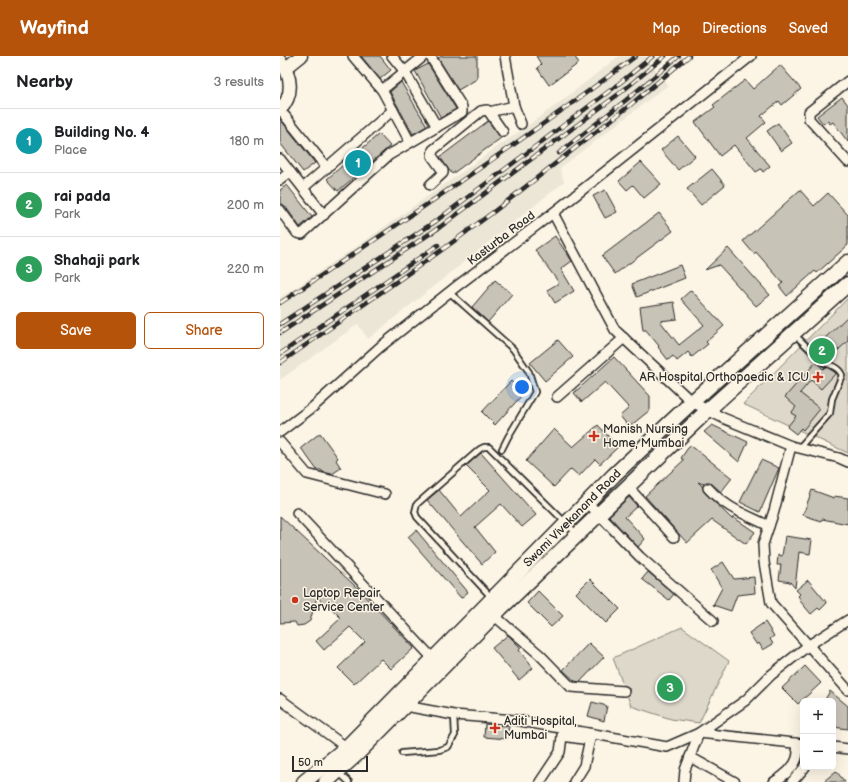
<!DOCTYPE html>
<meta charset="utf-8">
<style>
body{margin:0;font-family:"Balsamiq Sans",sans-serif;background:#f6f6f6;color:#202124}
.controls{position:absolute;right:12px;bottom:12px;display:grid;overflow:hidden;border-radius:6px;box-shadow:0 4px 16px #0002}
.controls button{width:36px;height:36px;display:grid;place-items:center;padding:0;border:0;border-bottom:1px solid #e0e0e0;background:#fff;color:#202124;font:20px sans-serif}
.scale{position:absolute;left:12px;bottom:10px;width:76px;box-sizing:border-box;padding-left:4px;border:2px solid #2b2b2b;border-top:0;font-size:11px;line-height:14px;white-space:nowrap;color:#2b2b2b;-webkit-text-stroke:3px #fcf5e5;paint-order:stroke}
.you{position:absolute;left:242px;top:331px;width:14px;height:14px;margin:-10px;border:3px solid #fff;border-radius:50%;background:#1a73e8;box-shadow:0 0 0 6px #1a73e833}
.badge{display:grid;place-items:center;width:26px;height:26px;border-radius:50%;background:#b45309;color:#fff;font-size:13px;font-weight:700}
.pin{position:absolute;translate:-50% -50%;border:2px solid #fff;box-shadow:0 1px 4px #0006}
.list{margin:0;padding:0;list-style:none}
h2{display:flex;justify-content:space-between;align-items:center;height:52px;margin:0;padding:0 16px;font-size:17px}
h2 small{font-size:13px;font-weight:400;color:#757577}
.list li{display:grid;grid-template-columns:26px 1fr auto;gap:12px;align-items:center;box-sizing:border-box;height:64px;padding:0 16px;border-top:1px solid #e0e0e0}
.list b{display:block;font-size:15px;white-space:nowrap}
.list p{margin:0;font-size:13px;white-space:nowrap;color:#757577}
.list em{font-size:13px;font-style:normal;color:#757577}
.actions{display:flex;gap:8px;padding:12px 16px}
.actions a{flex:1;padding:9px 0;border:1px solid #b45309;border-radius:6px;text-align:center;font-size:14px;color:#b45309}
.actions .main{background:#b45309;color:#fff}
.map{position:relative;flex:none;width:568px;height:726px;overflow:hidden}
header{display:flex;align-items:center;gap:24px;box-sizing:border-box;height:56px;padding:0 20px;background:#b45309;color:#fff}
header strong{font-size:19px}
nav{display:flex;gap:22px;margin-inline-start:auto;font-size:14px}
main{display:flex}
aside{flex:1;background:#fff}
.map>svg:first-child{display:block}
.built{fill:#ece6d7}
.green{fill:#ded8ca;stroke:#84827a}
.building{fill:#c8c3b7;stroke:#2b2b2b}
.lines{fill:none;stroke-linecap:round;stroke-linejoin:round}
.lane-casing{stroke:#2b2b2b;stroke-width:8}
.street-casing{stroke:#2b2b2b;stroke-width:12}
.secondary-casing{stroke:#2b2b2b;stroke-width:15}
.primary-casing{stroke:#2b2b2b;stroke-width:17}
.lane{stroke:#fcf5e5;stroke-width:4.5}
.street{stroke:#fcf5e5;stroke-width:9}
.secondary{stroke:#fcf5e5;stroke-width:12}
.primary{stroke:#fcf5e5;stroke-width:14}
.rail-casing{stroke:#2b2b2b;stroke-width:4.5}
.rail{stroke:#fcf5e5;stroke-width:3;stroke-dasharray:9;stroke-linecap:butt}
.poi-dot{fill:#c8321e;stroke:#fcf5e5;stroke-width:1.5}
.labels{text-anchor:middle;stroke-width:3;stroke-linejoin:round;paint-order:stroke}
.street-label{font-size:12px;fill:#2b2b2b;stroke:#fcf5e5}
.poi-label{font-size:12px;fill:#2b2b2b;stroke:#fcf5e5;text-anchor:start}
</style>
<header>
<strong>Wayfind</strong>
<nav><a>Map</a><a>Directions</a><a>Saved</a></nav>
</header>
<main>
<aside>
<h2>Nearby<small>3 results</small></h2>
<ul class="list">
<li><span class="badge" style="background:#0f9aa8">1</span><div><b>Building No. 4</b><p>Place</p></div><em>180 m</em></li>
<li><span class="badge" style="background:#2e9e5b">2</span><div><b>rai pada</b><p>Park</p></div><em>200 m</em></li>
<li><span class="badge" style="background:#2e9e5b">3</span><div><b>Shahaji park</b><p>Park</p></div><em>220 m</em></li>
</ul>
<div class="actions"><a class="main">Save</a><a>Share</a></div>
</aside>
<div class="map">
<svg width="568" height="726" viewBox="0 0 568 726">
<rect width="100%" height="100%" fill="#fcf5e5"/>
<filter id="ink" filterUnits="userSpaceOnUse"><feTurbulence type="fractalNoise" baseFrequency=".025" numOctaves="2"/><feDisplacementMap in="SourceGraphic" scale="8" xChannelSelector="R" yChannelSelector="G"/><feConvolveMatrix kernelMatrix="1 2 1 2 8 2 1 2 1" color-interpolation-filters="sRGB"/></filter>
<g filter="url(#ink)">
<polygon class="built" points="339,0 365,0 388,29 280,112 284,126 88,283 78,268 0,324 0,242 79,189 275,50"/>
<g class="green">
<polygon points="568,242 568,397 463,348"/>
<polygon points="402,571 449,605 419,667 391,663 351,650 333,602"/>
</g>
<g class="building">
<polygon points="81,0 100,0 111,14 100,23"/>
<polygon points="162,0 197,0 197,23 178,34 158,2"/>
<polygon points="256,0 294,0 299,7 269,29 257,12 261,8"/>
<polygon points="148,8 176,53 161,62 135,15"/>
<polygon points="500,9 521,33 502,49 499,45 481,60 486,66 467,82 490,110 483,116 481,113 476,116 454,89 440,100 415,66 435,51 433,49 465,24 473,33"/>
<polygon points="121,26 147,70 133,78 110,36"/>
<polygon points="562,41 568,49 568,86 553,66 550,68 548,65 543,68 537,60"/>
<polygon points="0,63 35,107 23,116 0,87"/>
<polygon points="208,65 221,82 172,118 160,101"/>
<polygon points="498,67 512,87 501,95 487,75"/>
<polygon points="99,78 110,90 58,135 47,123"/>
<polygon points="398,80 415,100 398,114 381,94"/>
<polygon points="361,106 381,128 364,142 353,129 347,134 339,125"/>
<polygon points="432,113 445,129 421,149 407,133"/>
<polygon points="7,129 32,161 20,171 5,150 0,146 0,134"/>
<polygon points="325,134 337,156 325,162 313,140"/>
<polygon points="520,134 534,150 548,137 568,159 568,189 537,217 535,215 507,240 499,230 503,227 476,196 474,198 463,185"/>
<polygon points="379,157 393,175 335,218 322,200"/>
<polygon points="275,180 292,205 281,213 294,235 275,247 267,234 279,227 255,194"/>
<polygon points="448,192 490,239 476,250 439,209 425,214"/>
<polygon points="400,209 405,222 357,241 352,228"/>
<polygon points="215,224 232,238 208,266 192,251"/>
<polygon points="411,234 444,270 426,286 428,288 412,301 408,296 397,305 393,300 388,304 378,291 379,290 366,274 363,274 360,251 394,246 397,263 380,265 399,289 424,269 401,243"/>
<polygon points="568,260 568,285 557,295 545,282"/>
<polygon points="278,284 293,301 265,325 250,307"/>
<polygon points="334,301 370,340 370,354 349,371 340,360 349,352 325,326 302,346 294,337"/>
<polygon points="536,306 543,313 545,311 548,312 556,317 541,333 531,324 520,337 540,353 523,374 521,372 516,378 507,371 516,360 511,357 516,351 505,341"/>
<polygon points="231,325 244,337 215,369 202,356"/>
<polygon points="318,369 338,391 320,408 315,403 299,420 291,413 274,431 246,405 274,373 293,391"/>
<polygon points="432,369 468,386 459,406 424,376"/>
<polygon points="40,377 58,402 56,404 61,412 52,418 43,416 41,414 37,414 21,392"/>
<polygon points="410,389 452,422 441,436 430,426 426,426 423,428 418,426 422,430 424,436 452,463 453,461 475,476 466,488 432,464 407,487 365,440 404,404 401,402"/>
<polygon points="201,397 256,459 242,471 221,448 195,471 215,496 202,508 147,444 159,434 181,461 210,434 186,410"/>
<polygon points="481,404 499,412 480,456 460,446"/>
<polygon points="532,434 554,442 554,440 568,442 568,468 542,463 541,465 523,459"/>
<polygon points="349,441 357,450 345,461 365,483 358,491 329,460"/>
<polygon points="0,460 73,528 134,592 111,613 101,603 74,628 58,612 85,586 70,571 44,594 36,585 61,562 46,547 45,548 37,541 30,565 24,569 17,570 15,566 0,567"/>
<polygon points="136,474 188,536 181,542 128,481"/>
<polygon points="505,480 532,484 530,498 519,496 515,532 510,526 499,524 501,509 497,509 498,499 502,500"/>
<polygon points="443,506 454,523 474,521 475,537 457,539 451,555 433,549 442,532 431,514"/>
<polygon points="368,516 394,538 389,544 362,523"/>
<polygon points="310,523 340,553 326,567 296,537"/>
<polygon points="528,524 547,547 540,554 538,552 531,558 520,545 521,544 518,540 520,538 516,534"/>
<polygon points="258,535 283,560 271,571 247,547"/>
<polygon points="485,566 494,580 490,583 493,588 483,594 479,587 477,589 469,577"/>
<polygon points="228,579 241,592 239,594 253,612 239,624 212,592"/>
<polygon points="309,587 324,601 300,626 295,625 283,614"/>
<polygon points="525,610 541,627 518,648 502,632"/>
<polygon points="550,635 568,650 568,673 553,671 553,645 544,645"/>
<polygon points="312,646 327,650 324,665 308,660"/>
<polygon points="205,668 229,670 227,683 204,681"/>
<polygon points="556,715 565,726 543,726"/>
</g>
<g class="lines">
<g class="lane-casing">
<g id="lane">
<polyline points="169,236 233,293 249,316 255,336 228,381 222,393"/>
<path d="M515,279L544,307C550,308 559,312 562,319L552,343L550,357L519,392"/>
<polyline points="212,542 137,461 135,456 137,448 200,393 204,391 209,391 296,477"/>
<polyline points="122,697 159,694 168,691 175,679 174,659"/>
<polyline points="58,716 69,726"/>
</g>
</g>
<g class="street-casing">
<g id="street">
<polyline points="73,0 102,34 130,86"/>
<polyline points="112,0 125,16 157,71"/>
<polyline points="568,25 529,56 529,63 568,106"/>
<polyline points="102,34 144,0"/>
<polyline points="234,50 241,68"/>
<polyline points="209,56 234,50 225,0"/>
<polyline points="5,60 47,112"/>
<polyline points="0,103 44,159"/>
<polyline points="0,124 10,116"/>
<polyline points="150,129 163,117 163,115 152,100 153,94 201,55 207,54 209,56 223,76"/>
<polyline points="23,132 113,54"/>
<polyline points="0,154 17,177 22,178 109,99 182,56 182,51 150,0"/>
<polyline points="273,157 471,0"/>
<polyline points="277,341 344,282"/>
<polyline points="0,376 33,351 100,291 177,230 273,157 335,274 412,346 443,362 511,390 559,402 568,406"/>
<polyline points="0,386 27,418 105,438"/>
<polyline points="511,390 494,455 483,488 484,506 491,547 568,634"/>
<polyline points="348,431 394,481"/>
<path d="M428,432C447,453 465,458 489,470"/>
<polyline points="307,446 360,501 433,565"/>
<polyline points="17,457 157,607"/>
<polyline points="210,556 260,599 291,631 344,635"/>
<polyline points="0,643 70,694"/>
<polyline points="123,647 125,650 174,659 235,664 387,691 419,677 523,688"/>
<polyline points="282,680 310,684"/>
<polyline points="553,691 568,693"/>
<polyline points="410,701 455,726"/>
<polyline points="260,726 280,696 283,673"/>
<polyline points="294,726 304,710 311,678"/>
<polyline points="404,726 405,714 419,677 466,644 491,619 529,589 568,564"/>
<path d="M494,726C504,720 517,710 518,697C518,694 516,690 515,687"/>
<polyline points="512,726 525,711"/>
</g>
</g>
<g class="secondary-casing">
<g id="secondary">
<path d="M0,4C12,20 14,39 0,54"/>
<polyline points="6,12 21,0"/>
</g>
</g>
<g class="primary-casing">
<g id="primary">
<polyline points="24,726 67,691 334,419 412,346 568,206"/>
<polyline points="46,726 77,698 221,552 319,458 428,354 568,228"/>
</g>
</g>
<use href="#lane" class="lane"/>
<use href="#street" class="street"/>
<use href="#secondary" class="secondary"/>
<use href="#primary" class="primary"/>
<g class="rail-casing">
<g id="rail">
<polyline points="279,97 346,44 399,0"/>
<path d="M0,247C120,167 240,87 356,0"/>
<polyline points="0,268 156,165 336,30 373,0"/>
<polyline points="0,277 160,171 340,37 385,0"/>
<polyline points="0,298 158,189"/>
<polyline points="0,307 166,191 212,157 349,50 409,0"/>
</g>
</g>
<use href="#rail" class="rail"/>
</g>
</g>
<g class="poi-dot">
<path d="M536 315h4v4h4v4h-4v4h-4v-4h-4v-4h4z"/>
<path d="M312 374h4v4h4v4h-4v4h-4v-4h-4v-4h4z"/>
<circle cx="15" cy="544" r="4"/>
<path d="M213 666h4v4h4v4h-4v4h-4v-4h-4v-4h4z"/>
</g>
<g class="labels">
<g class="street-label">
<text transform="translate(221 182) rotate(-37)" y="4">Kasturba Road</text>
<text transform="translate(292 462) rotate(-45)" y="4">Swami Vivekanand Road</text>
</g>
<g class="poi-label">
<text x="529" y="325" text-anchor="end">AR Hospital Orthopaedic &amp; ICU</text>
<text x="323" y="377">Manish Nursing<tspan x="323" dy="14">Home, Mumbai</tspan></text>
<text x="23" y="541">Laptop Repair<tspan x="23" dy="14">Service Center</tspan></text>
<text x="224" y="669">Aditi Hospital,<tspan x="224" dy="14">Mumbai</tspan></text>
</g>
</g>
</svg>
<div class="controls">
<button>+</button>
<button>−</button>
</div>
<div class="scale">50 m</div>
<div class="you"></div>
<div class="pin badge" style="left:78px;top:107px;background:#0f9aa8">1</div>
<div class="pin badge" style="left:542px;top:295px;background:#2e9e5b">2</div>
<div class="pin badge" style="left:390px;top:632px;background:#2e9e5b">3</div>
</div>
</main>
